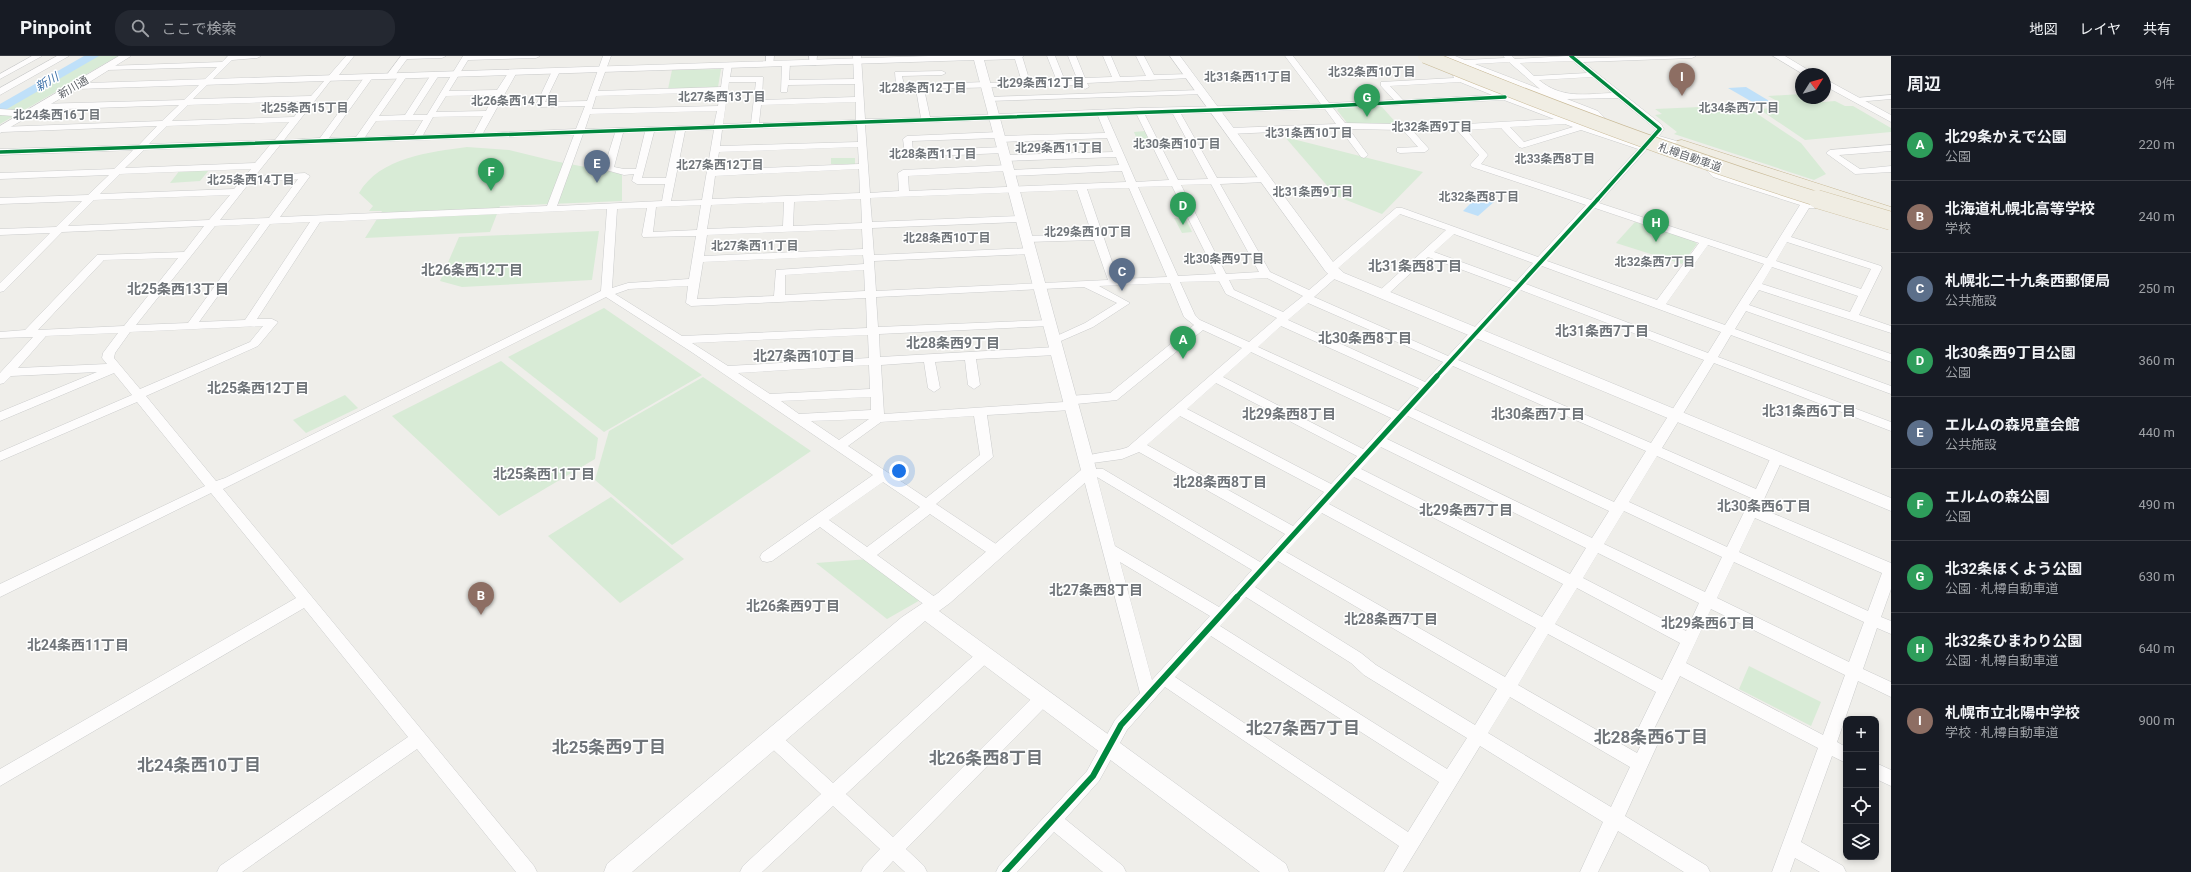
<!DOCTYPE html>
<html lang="ja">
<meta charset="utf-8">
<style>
body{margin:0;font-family:Roboto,"Noto Sans JP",sans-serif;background:#242831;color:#f1f3f6}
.controls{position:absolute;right:12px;bottom:12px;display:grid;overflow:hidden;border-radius:8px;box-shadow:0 2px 6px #0003}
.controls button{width:36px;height:36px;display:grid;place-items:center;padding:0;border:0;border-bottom:1px solid #363941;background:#171b24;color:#f1f3f6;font:20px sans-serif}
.compass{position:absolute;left:1795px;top:12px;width:36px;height:36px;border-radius:50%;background:#171b24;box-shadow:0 2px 6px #0003;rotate:53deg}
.you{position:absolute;left:899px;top:415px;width:14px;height:14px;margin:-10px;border:3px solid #fff;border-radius:50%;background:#1a73e8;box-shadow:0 0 0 6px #1a73e833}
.badge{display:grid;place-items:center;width:26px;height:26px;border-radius:50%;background:#1a73e8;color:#fff;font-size:13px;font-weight:700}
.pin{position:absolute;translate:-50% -33px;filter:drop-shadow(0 1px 2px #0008)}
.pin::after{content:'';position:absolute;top:21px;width:14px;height:12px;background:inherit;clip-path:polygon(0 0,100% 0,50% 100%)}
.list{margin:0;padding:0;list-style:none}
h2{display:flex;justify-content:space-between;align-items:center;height:52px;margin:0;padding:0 16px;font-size:17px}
h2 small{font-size:13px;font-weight:400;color:#9ea1a6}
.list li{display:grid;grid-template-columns:26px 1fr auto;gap:12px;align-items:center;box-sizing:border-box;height:72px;padding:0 16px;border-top:1px solid #363941}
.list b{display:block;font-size:15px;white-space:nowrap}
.list p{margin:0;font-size:13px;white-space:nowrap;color:#9ea1a6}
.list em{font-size:13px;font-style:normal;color:#9ea1a6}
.icon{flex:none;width:22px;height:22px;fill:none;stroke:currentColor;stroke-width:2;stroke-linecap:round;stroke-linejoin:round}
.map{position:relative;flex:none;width:1891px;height:816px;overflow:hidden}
header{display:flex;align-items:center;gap:24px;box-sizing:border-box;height:56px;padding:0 20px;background:#171b24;border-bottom:1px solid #363941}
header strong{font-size:19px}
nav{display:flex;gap:22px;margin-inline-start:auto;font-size:14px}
.search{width:280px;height:36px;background:#242831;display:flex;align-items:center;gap:10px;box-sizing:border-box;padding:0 14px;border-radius:16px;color:#9ea1a6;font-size:15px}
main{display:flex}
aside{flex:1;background:#171b24}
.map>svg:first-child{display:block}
.green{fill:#d8ebd6}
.water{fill:#bfe0f9}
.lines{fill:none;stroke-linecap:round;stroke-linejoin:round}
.river{fill:#bfe0f9;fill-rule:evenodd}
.minor-casing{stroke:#cbcccc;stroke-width:1}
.tertiary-casing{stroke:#cbcccc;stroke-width:1}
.motorway-casing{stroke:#c8b996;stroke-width:1}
.minor{fill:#fdfcfc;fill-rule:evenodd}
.tertiary{fill:#fdfcfc;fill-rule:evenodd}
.motorway{fill:#f0ede3;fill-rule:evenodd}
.motorway-bridge-far1-casing{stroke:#c8b996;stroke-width:15;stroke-linecap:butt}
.motorway-bridge-casing{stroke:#c8b996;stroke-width:19;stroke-linecap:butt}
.motorway-bridge-far1{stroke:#f0ede3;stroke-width:14}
.motorway-bridge{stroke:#f0ede3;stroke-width:18}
.cycleway-far3-casing{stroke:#fff;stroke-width:5}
.cycleway-far2-casing{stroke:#fff;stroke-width:6}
.cycleway-far1-casing{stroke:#fff;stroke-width:8}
.cycleway-casing{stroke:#fff;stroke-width:9}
.cycleway-far3{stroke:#00873e;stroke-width:3.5}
.cycleway-far2{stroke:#00873e;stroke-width:4}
.cycleway-far1{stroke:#00873e;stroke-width:5}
.cycleway{stroke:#00873e;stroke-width:6}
.labels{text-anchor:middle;stroke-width:3;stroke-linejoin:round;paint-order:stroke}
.far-street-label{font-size:11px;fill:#5f6368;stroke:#fff}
.far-neighbourhood-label{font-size:12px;font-weight:bold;fill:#70757a;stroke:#fff}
.far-water-label{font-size:12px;font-style:italic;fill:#4174aa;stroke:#fff}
.neighbourhood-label{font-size:14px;font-weight:bold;fill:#70757a;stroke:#fff}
.near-neighbourhood-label{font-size:17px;font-weight:bold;fill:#70757a;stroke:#fff}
</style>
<header>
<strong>Pinpoint</strong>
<div class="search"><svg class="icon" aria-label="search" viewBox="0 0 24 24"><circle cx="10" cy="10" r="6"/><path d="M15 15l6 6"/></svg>ここで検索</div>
<nav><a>地図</a><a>レイヤ</a><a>共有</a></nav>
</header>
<main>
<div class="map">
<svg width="1891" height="816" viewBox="0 0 1891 816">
<rect width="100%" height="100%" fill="#efeeea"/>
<g class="green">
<polygon points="96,0 118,0 0,68 0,55"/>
<polygon points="721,13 718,31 668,33 672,14"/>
<polygon points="1801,38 1801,42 1816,42 1823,46 1835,45 1845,50 1853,50 1891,72 1891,76 1805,84 1759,53 1773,52 1768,47 1779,46 1768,40"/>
<polygon points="1744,49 1801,87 1826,118 1814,124 1674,78 1677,76 1655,59 1662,58 1655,53"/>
<polygon points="1382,51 1398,69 1348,68 1337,54 1339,52"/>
<polygon points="1145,75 1152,90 1140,91 1134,76"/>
<polygon points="1285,81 1423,116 1382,158 1336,140"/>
<path d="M467,91L509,94L554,105L622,118V145L500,150L490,176L365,182L382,155H369L373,150L359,137C380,101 430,96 467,91Z"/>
<rect x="831" y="102" width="24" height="6"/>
<polygon points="180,114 209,114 200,125 170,127"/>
<polygon points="1185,161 1192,176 1182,177 1174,162"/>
<polygon points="1635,166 1694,185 1697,188 1682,208 1616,187"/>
<polygon points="599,175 592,224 462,231 440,225 459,181"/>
<polygon points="604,252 702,319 604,376 508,301"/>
<polygon points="501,305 598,382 595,403 499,460 392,360"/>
<polygon points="703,321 811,395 672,489 595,424 609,375"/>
<polygon points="345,339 358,352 306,377 293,364"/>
<polygon points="611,441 684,503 620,547 548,480"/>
<polygon points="869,503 922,543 887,563 816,507"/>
<polygon points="1749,610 1821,646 1811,670 1739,633"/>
</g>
<g class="water">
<polygon points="1746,31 1771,46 1754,47 1728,32"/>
<polygon points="1479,139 1495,145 1478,160 1463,155"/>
</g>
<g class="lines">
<polygon class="river" points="84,0 99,0 0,57 0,48"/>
<g class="minor-casing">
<g id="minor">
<polygon points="32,0 42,0 0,23 0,18"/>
<path d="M228,0H261L257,2L232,4L193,43L311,40L346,0H354L335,24H331L284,84L320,82L366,19H369L373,21L329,82L356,81L400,18H403L407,20L379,60L405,59L432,17H435L439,19L413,59H427L463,0H540L536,2L468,4L449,35L497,34L510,14L517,16L483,77L576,73L585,50L540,51L536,49L552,15L556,13L560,15L545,46L587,45L603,0H611L598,35L721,31L724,9L728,7L732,9L730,21H763L762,44L855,41V28L788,29L787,36H781L782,7L786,5L790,7L789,24L854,23L853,0H861L865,63L921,62L916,33L889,34L885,32L896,29L895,16L942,15L946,17L942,19L902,20L904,29L985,26L989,27L1022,26L1014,0H1022L1030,26L1057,25L1047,0H1055L1065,25H1078L1068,0H1076L1085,22L1112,21L1103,0H1111L1120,21L1146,20L1136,0H1144L1154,19L1190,18L1194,20L1190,22L1087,27L1089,31L1085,33L1080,29L924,33L930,61L1139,52L1321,48L1285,0H1293L1329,47L1394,44L1381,30V26L1454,22L1451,15L1455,13H1458L1464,22L1584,69L1642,89L1656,73L1618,42L1567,43L1598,55L1605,62L1601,65L1592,59L1444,0H1455L1465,4L1505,2L1503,0H1512L1515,3L1567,0L1578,2L1696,0L1692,2L1583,6L1661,68L1664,73L1659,80L1697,91L1693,94L1655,84L1599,147L1767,202L1800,149L1713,121L1705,113L1707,108H1713L1719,117L1816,148V152H1809L1791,181L1881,210L1882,212L1859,259L1891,270V277L1759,234L1749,249L1891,298V306L1746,255L1735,273L1891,330V338L1731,279L1718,301L1891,366V375L1714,307L1662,392L1756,433L1772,399H1782L1783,402L1760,452L1891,507V533L1881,561L1891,565V578L1877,572L1863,613L1891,626V641L1858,625L1837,686L1846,691V707L1832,700L1801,786L1843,810L1846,816H1820L1795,802L1790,816H1772L1818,692L1680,620L1654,673L1659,685L1625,760L1707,810L1710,816H1684L1618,775L1598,816H1580L1603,766L1480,690L1403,816H1384L1399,790L1165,631L1127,674L1099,725L1065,763L1123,810L1126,816H1103L1054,776L1017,816H996L999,810L1087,715L1115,664L1140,637L1082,416L1084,413H1103L1260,506L1285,478L1139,396L1122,403L1085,408L1079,404C1083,397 1118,396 1128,391L1242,292L1203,274L1117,344L1076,348L1077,350L1075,353L1071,354L987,359L993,401L936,448L1002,492L1004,496L1002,500L997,501L992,500L930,458L877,499L939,544L941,548L939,552L934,554L929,552L820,471L772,505L767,506L762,505L760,501L762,497L873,419L690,295L606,241L223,433L534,810L537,816H516L417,693L242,816H217L220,810L408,681L304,552L0,730V713L296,542L211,437L0,541V528L205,430L137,346L0,405V396L132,339L114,317L0,365V356L97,316L11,320L4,327L0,328V317L33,281L0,282V276L25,274L97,199L184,196L204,170L62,176L4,235L0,236V227L50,177L0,179V173L56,171L82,145L0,148V142L88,139L109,119L0,123V117L114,113L133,94L0,99V93L139,89L157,70L2,76L0,75V71L162,65L179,49L38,54L34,51L38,48L184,44L217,11L106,14L102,12L106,10L222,6ZM1573,5L1587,17L1534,20L1520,7ZM1509,6L1510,7L1540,33L1475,8ZM1593,21L1612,37C1584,38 1562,43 1539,24ZM729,26H756L751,67L723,68ZM1460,26L1492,39L1403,44L1390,30ZM720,36L718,50L592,53L596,40ZM494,39L486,55L436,56L446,40ZM1504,44L1554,63L1449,69L1345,67L1333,52ZM306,45L294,61L172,65L188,49ZM856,46V64L759,67L761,49ZM1325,53L1336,68L1230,72L1226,75L1230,78L1340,73L1361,101L1364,102L1368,99L1349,73L1403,74L1418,91L1397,92V96L1400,97L1425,96L1429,93L1412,74H1457L1479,99L1470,109L1472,111L1586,149L1538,201L1402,152H1396L1327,211L1326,213L1330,216L1309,234L1270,216L1220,128L1265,126L1268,125V121L1217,122L1181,58ZM717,55L714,69L585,73L590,58ZM1173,58L1208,123L1178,124L1145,59ZM1137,59L1169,124L1136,126L1107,60ZM483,60L474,77L423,79L433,61ZM1098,60L1105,77L1002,80V77L999,76L907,80L903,83L905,98L909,101L1003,97L1007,94L1003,91L913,95L912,85L996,82L997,85L1000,86L1107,82L1113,96L1005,99L1000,102L1005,105L1116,101L1119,109L1010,114L1013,112L1008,109L903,114L898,117L899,135L870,137L865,69ZM423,64L414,79L365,81L376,65ZM289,66L275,84L149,88L167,70ZM1565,68L1573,71L1524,86L1510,71ZM857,69L858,86L720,90L722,74ZM1501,72L1519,91L1522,92L1581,74L1638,93L1591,144L1481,108L1488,99L1466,74ZM714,74L702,144L671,145L685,75ZM676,75L666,122H642L654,76ZM645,76L636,113H624L614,111L623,77ZM615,77L604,112L606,114L624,119L634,118L632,125L637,128H665L662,145L557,150L583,78ZM574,79L547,150L280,161L310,120L305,117L255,120L280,89ZM270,89L255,107L125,112L144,94ZM858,91L859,108L716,114L719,96ZM251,113L234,133L100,138L120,118ZM859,113L860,137L712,143L715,120ZM1007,115L1004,117L1009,120L1122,115L1126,126L909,135L908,120ZM298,123L269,162L220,164L250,126ZM1211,128L1259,216L1226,218L1181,129ZM1172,130L1216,218L1178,220L1138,131ZM1129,132L1167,221L1118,223L1087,133ZM1077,134L1092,178L1027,180L1022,183L1027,186L1094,184L1108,224L876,235L874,205L1030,198L1035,195L1030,192L874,199L872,172L1020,166L1025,163L1020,160L872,166L870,142ZM230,139L209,164L68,170L94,144ZM861,143L862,167L793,170L794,146ZM784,146L783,170L707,173L711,149ZM701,149L697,174L653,176L656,151ZM647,152L642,179L643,181L696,180L689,223L628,227L612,232L617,153ZM1595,152L1699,187L1657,244L1547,205ZM607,153L601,235L225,422L216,425L146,340L258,290L278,266L272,263H257L320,166ZM1400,158L1446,174L1378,236L1377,238L1378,240H1386L1428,201L1511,232L1448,300L1314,241L1339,219L1340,217L1336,214ZM310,166L245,264L199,266L270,168ZM260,168L188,267L136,269L215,170ZM862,173L863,193L704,200L707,179ZM1454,178L1533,207L1516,226L1434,196ZM1787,186L1871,213L1861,233L1776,205ZM1708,189L1764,208L1725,269L1666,248ZM863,199L864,208L776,214L774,240L697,243L703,206ZM178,202L124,270L38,274L104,204ZM1542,210L1721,276L1708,297L1526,228ZM1772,211L1858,240L1850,256L1762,228ZM864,214L865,235L785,239V219ZM1267,222L1303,240L1283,256L1234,234L1229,224ZM1219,225L1226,238L1277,262L1249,286L1200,264L1195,259L1180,226ZM1170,227L1184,261L1194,269L1110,337L1069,340L1065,341L1063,344L1064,346L884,358L881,309L924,306L928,332L934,336L940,332L935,306L965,304L968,329L974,333L980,329L976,303L1056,299L1062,295L1056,291L880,301L879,278L1049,270L1055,267L1049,264L878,271L876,241L1084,231L1117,247L1085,267L1050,283L1048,285L1054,288L1093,271L1130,247L1099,230ZM688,230L686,247L691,250L866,242L867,272L682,280L615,238L629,233ZM1521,234L1704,304L1651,387L1458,304ZM1308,247L1443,306L1425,326L1288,264ZM263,270L250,286L140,333L114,302L115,297L130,276ZM1281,270L1419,332L1398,355L1258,291ZM118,277L103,297L102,302L107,308L18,312L46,280ZM868,279L869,302L728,310L692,287ZM1251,296L1391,362L1363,393L1223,321ZM869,309L870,333L770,338L738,317ZM1453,310L1646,395L1614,446L1414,353ZM1216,327L1357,400L1331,428L1187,353ZM871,341V354L799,358L781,345ZM974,360L980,399L926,442L848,390L881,366ZM1180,360L1324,436L1293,470L1147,389ZM1408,360L1609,455L1592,482L1387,383ZM869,363L839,384L811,365ZM1381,391L1586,492L1570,518L1361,413ZM1657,400L1751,442L1727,491L1629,446ZM1097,421L1252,514L1219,551L1115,490ZM1354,421L1563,528L1542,561L1329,448ZM883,426L920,451L867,491L829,464ZM1624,455L1722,501L1705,536L1604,488ZM1322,457L1536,572L1505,621L1286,496ZM1755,462L1882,517L1868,555L1739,496ZM1598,497L1699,547L1686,575L1583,522ZM1278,505L1497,633L1475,669L1376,609L1361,597L1255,531ZM1120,506L1210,560L1152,624ZM1734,506L1864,566L1849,606L1717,542ZM1577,532L1680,587L1662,624L1555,568ZM1246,541L1351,607L1364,619L1467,682L1447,713L1220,570ZM1711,553L1845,619L1823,679L1686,607ZM1548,578L1656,636L1638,673L1643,685L1637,697L1518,629ZM1211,580L1439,726L1408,776L1175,621ZM1510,641L1630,711L1611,751L1488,677Z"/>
<polygon points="401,0 446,0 442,2 407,3 393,22 387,22 386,20"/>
<polygon points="766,0 774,0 773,10 766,8"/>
<polygon points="809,0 817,0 816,9 810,9"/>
<polygon points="1201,34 1204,34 1204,38 989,45 985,43 989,41"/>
<polygon points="1891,39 1891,43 1856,46 1852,44 1856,42"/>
<polygon points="0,53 26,55 30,58 26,61 0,59"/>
<polygon points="1891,89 1891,95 1839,99 1860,113 1891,110 1891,116 1855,118 1826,97 1830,94"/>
<polygon points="985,593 990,594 993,599 990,604 846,738 893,781 1037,637 1043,635 1049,637 1051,642 1049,647 906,793 924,810 927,816 905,816 893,805 883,816 861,816 864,810 880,793 833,750 762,816 740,816 743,810 821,738 766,687 764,682 766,677 772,675 778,677 833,727 980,594"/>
<polygon points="1876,707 1891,714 1891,730 1876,723"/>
</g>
</g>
<g class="tertiary-casing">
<g id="tertiary">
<polygon points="57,0 69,0 0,39 0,32"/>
<polygon points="119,0 131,0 88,27 929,0 1024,0 1019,3 984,4 1097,416 950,547 939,555 1286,808 1289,816 1260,816 925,565 632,816 604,816 607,808 902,561 938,537 1081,414 974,4 77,33 0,77 0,70"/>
<polygon points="1170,0 1180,0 1336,210 1344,217 1891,442 1891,455 1334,223 1326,216"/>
<polygon points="1773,0 1785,0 1815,18 1803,18"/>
<polygon points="1825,23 1891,59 1891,66 1825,30"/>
</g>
</g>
<g class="motorway-casing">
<polygon id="motorway" points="1682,84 1891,151 1891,161 1677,91 1675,88 1677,85"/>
</g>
<use href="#minor" class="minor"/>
<use href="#tertiary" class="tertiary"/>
<use href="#motorway" class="motorway"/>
<g class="motorway-bridge-far1-casing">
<path id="motorway-bridge-far1" d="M1425,0C1555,53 1686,102 1820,144"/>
</g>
<g class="motorway-bridge-casing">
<polyline id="motorway-bridge" points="1817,143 1891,165"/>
</g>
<use href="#motorway-bridge-far1" class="motorway-bridge-far1"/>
<use href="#motorway-bridge" class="motorway-bridge"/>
<g class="cycleway-far3-casing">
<g id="cycleway-far3">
<polyline points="1571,0 1660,73 1597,144"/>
<polyline points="0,96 1328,50 1505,41"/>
</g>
</g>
<g class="cycleway-far2-casing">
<polyline id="cycleway-far2" points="1436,321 1598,143"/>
</g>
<g class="cycleway-far1-casing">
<polyline id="cycleway-far1" points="1236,542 1437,320"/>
</g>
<g class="cycleway-casing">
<polyline id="cycleway" points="1005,816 1093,720 1121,669 1237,541"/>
</g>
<use href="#cycleway-far3" class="cycleway-far3"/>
<use href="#cycleway-far2" class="cycleway-far2"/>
<use href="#cycleway-far1" class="cycleway-far1"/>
<use href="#cycleway" class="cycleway"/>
</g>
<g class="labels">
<g class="far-street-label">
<text transform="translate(73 31) rotate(-30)" y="4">新川通</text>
<text transform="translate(1690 101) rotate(19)" y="4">札樽自動車道</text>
</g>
<g class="far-neighbourhood-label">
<text x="1372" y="20">北32条西10丁目</text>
<text x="1248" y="25">北31条西11丁目</text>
<text x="1041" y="31">北29条西12丁目</text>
<text x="923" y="36">北28条西12丁目</text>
<text x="722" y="45">北27条西13丁目</text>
<text x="515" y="49">北26条西14丁目</text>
<text x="305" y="56">北25条西15丁目</text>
<text x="1739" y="56">北34条西7丁目</text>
<text x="57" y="63">北24条西16丁目</text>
<text x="1432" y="75">北32条西9丁目</text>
<text x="1309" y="81">北31条西10丁目</text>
<text x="1177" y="92">北30条西10丁目</text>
<text x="1059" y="96">北29条西11丁目</text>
<text x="933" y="102">北28条西11丁目</text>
<text x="1555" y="107">北33条西8丁目</text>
<text x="720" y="113">北27条西12丁目</text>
<text x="251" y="128">北25条西14丁目</text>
<text x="1313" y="140">北31条西9丁目</text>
<text x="1479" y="145">北32条西8丁目</text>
<text x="1088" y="180">北29条西10丁目</text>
<text x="947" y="186">北28条西10丁目</text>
<text x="755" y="194">北27条西11丁目</text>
<text x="1224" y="207">北30条西9丁目</text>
<text x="1655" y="210">北32条西7丁目</text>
</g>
<g class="far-water-label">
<text transform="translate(47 26) rotate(-30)" y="4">新川</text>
</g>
<g class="neighbourhood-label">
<text x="1415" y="215">北31条西8丁目</text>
<text x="472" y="219">北26条西12丁目</text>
<text x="178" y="238">北25条西13丁目</text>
<text x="1602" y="280">北31条西7丁目</text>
<text x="1365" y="287">北30条西8丁目</text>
<text x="953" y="292">北28条西9丁目</text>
<text x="804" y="305">北27条西10丁目</text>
<text x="258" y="337">北25条西12丁目</text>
<text x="1809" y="360">北31条西6丁目</text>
<text x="1289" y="363">北29条西8丁目</text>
<text x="1538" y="363">北30条西7丁目</text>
<text x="544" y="423">北25条西11丁目</text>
<text x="1220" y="431">北28条西8丁目</text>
<text x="1764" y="455">北30条西6丁目</text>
<text x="1466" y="459">北29条西7丁目</text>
<text x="1096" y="539">北27条西8丁目</text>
<text x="793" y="555">北26条西9丁目</text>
<text x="1391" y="568">北28条西7丁目</text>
<text x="1708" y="572">北29条西6丁目</text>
<text x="78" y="594">北24条西11丁目</text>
</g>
<g class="near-neighbourhood-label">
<text x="1303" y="678">北27条西7丁目</text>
<text x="1651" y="687">北28条西6丁目</text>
<text x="609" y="697">北25条西9丁目</text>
<text x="986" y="708">北26条西8丁目</text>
<text x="199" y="715">北24条西10丁目</text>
</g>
</g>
</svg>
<div class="controls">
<button>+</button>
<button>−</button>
<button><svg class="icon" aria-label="locate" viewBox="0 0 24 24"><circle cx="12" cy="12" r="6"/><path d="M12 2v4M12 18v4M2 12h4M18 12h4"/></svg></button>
<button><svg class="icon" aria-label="layers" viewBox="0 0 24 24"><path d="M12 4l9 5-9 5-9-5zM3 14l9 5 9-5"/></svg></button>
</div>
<svg class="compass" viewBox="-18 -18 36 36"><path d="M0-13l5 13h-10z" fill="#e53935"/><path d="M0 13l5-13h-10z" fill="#9ea1a6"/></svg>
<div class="you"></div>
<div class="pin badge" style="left:1183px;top:303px;background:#2e9e5b">A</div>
<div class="pin badge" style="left:481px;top:559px;background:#8d6e63">B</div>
<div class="pin badge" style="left:1122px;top:235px;background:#5c6f8a">C</div>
<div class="pin badge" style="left:1183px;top:169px;background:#2e9e5b">D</div>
<div class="pin badge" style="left:597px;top:127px;background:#5c6f8a">E</div>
<div class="pin badge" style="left:491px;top:135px;background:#2e9e5b">F</div>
<div class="pin badge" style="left:1367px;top:61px;background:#2e9e5b">G</div>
<div class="pin badge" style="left:1656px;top:186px;background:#2e9e5b">H</div>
<div class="pin badge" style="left:1682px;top:40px;background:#8d6e63">I</div>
</div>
<aside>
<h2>周辺<small>9件</small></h2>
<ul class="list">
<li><span class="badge" style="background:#2e9e5b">A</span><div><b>北29条かえで公園</b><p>公園</p></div><em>220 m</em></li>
<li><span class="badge" style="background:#8d6e63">B</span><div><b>北海道札幌北高等学校</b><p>学校</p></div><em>240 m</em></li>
<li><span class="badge" style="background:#5c6f8a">C</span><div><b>札幌北二十九条西郵便局</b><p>公共施設</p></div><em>250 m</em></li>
<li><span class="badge" style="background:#2e9e5b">D</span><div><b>北30条西9丁目公園</b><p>公園</p></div><em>360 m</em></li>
<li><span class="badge" style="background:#5c6f8a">E</span><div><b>エルムの森児童会館</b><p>公共施設</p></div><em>440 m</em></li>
<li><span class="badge" style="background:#2e9e5b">F</span><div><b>エルムの森公園</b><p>公園</p></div><em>490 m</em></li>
<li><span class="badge" style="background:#2e9e5b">G</span><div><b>北32条ほくよう公園</b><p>公園 · 札樽自動車道</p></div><em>630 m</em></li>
<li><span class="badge" style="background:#2e9e5b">H</span><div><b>北32条ひまわり公園</b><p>公園 · 札樽自動車道</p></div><em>640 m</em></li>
<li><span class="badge" style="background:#8d6e63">I</span><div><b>札幌市立北陽中学校</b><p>学校 · 札樽自動車道</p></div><em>900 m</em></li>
</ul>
</aside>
</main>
